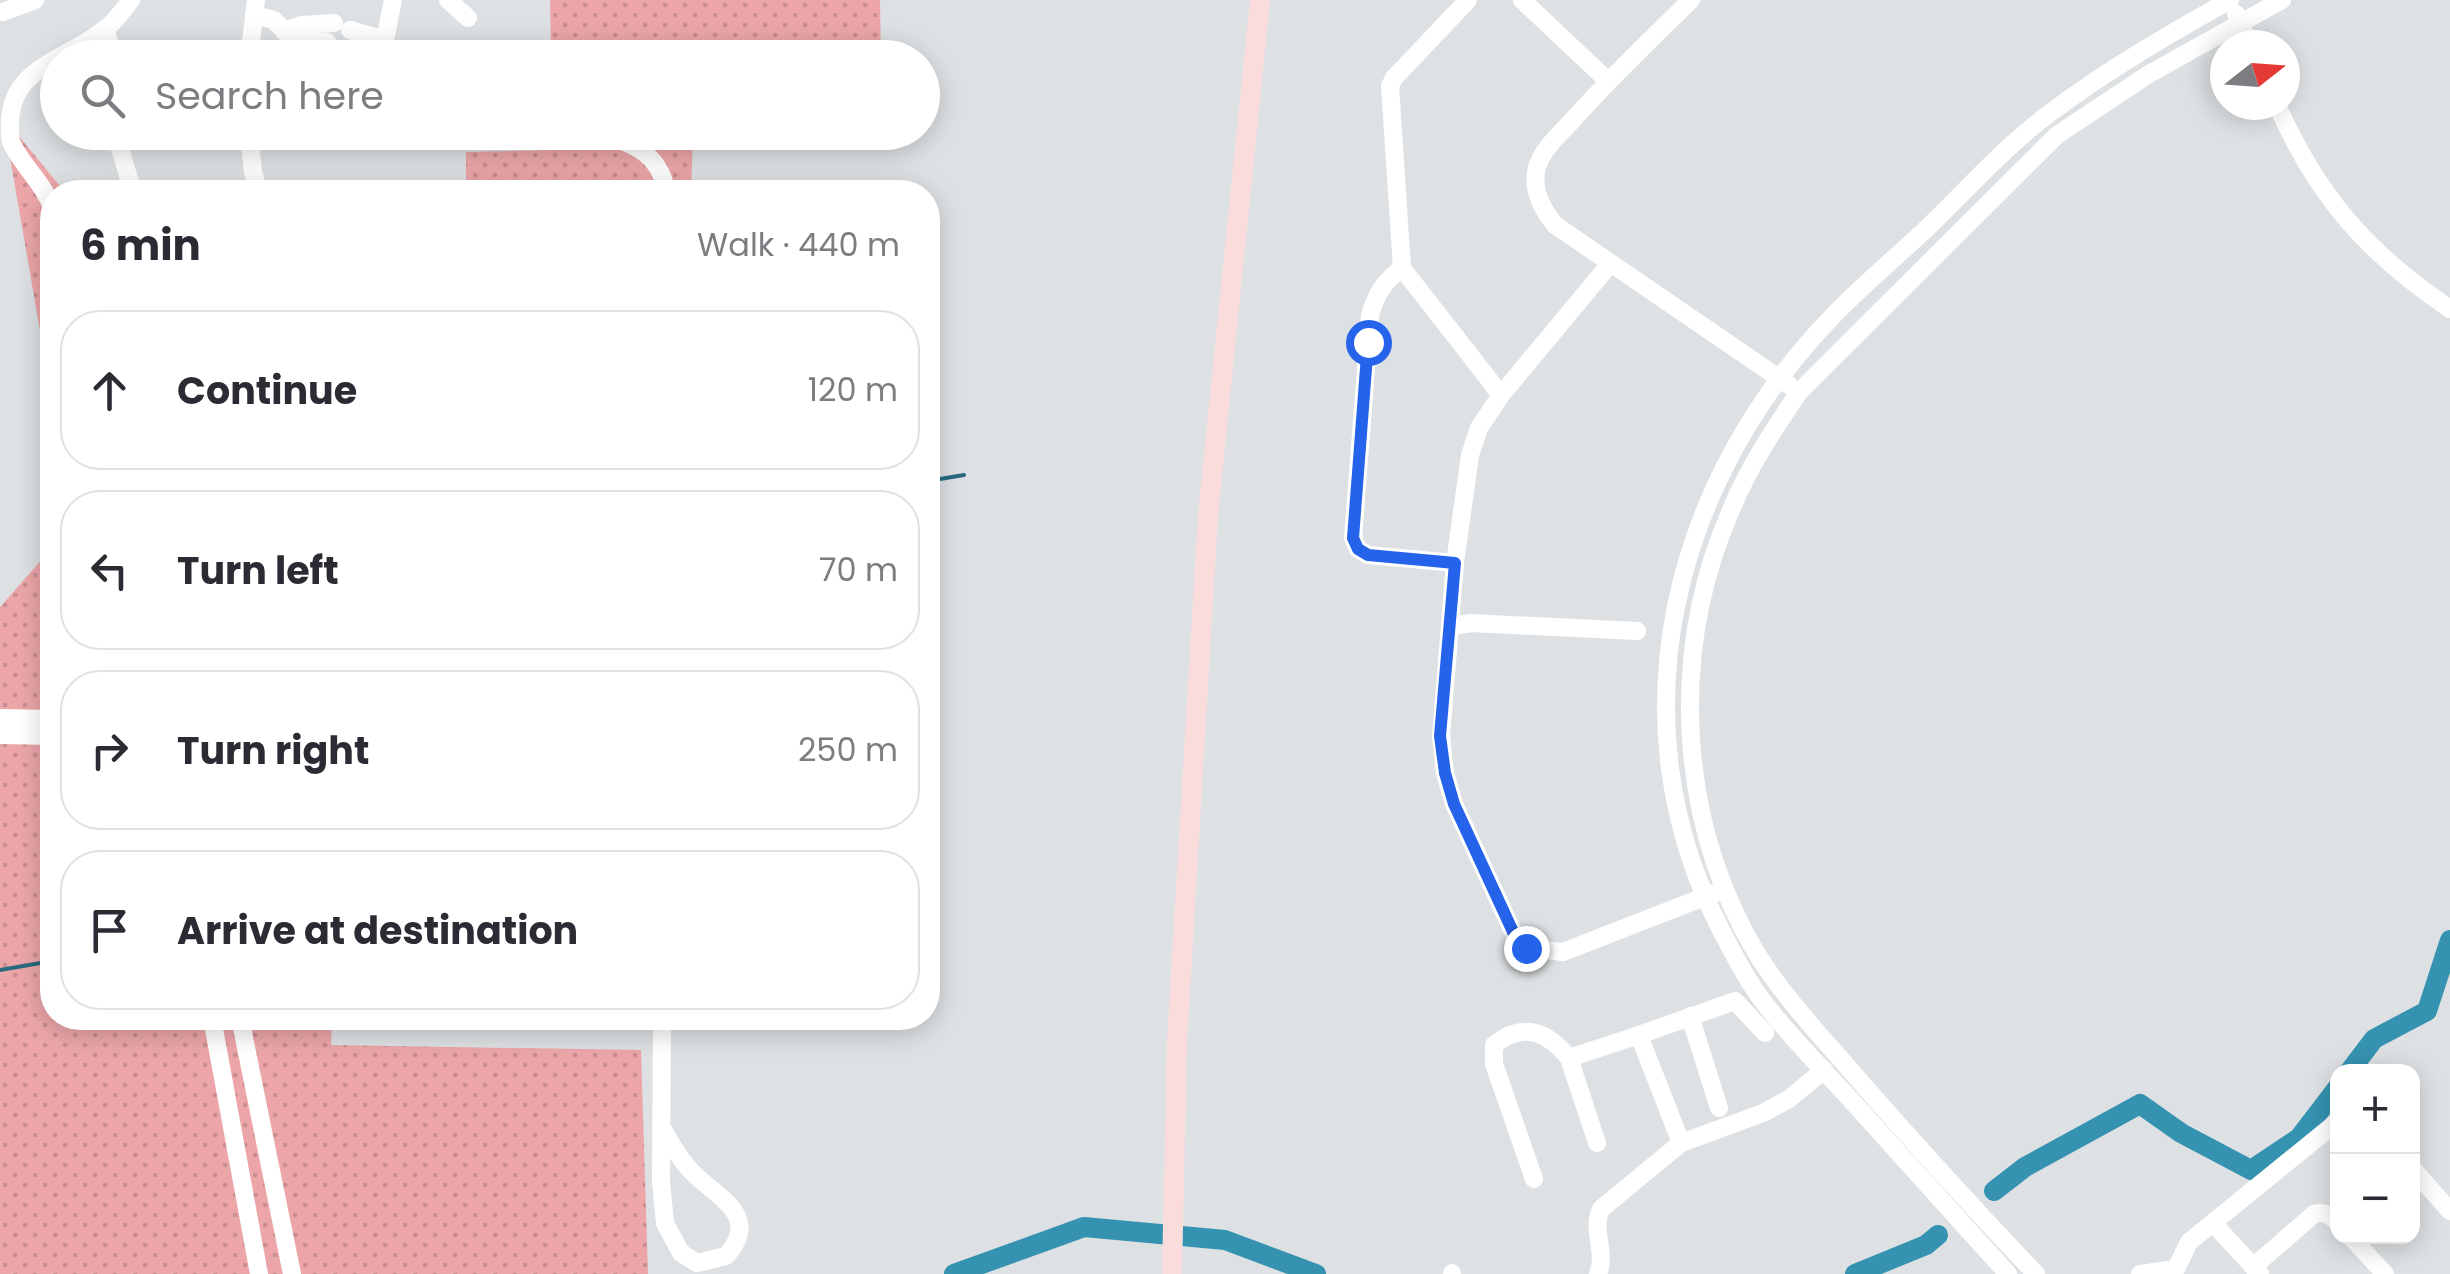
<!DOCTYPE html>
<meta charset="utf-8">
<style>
body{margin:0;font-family:Poppins,sans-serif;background:#f7f7f7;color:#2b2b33}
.controls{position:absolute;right:30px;bottom:30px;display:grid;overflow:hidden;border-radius:20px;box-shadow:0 5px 25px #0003}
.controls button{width:90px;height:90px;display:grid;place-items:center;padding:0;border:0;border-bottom:2px solid #e1e1e2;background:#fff;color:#2b2b33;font:50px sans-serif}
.compass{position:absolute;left:2210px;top:30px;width:90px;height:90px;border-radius:50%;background:#fff;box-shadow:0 5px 25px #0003;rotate:73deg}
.stop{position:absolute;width:30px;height:30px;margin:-22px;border:8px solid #2563eb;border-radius:50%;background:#fff}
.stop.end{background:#2563eb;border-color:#fff;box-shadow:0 2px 10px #0008}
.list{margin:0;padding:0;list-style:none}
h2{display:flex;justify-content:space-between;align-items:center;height:130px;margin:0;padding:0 40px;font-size:42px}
h2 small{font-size:32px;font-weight:400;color:#7c7c81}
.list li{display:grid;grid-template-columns:65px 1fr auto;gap:30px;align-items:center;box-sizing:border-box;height:160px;margin:0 20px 20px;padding:0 20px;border:2px solid #e1e1e2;border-radius:40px}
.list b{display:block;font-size:38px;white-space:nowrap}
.list em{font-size:32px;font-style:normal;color:#7c7c81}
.icon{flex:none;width:55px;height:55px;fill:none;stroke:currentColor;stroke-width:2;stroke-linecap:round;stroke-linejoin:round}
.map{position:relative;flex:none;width:2450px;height:1274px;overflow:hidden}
.search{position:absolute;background:#fff;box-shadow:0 5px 25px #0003;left:40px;top:40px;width:900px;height:110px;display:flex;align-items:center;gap:25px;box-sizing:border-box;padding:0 35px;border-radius:55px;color:#7c7c81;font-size:38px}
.panel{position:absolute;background:#fff;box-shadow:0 5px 25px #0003;left:40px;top:180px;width:900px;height:850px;border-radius:40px}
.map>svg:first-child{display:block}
.grass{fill:url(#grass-dots)}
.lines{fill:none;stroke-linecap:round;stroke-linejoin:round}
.stream{stroke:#296b80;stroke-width:4}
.river{stroke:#3593b1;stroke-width:20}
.minor{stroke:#fff;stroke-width:18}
.major{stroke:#fbdcdd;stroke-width:20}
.route{stroke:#2563eb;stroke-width:12}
</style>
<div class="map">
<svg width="2450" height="1274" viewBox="0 0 2450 1274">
<defs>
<pattern id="grass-dots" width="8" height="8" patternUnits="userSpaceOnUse" patternTransform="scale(2.5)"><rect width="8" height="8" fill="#eca6a9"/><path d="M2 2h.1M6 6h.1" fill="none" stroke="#c98e90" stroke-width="1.8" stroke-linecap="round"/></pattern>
</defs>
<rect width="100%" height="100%" fill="#dee1e3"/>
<g class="grass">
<polygon points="550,0 880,0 881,57 551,57"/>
<polygon points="3,117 65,192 52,192 52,400"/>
<polygon points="553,133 693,133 691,192 466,192 466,152 553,150"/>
<polygon points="52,548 52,1018 332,1018 331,1045 641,1050 648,1274 0,1274 0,607"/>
</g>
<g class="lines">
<g class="stream">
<polyline points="928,481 964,475"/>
<polyline points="0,970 52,961"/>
</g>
<g class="river">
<polyline points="2349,1072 2374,1039 2427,1011 2450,940"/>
<polyline points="1994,1191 2025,1167 2140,1104 2181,1133 2251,1170 2299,1138 2338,1087"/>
<polyline points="954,1274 1084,1227 1225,1240 1316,1274"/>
<polyline points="1855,1274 1926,1245 1938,1235"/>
</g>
<g class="minor">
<polyline points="448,0 468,18"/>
<polyline points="1468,0 1394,78 1390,86 1402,268 1501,395"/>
<polyline points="1522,0 1608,81"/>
<path d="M1691,0C1650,40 1608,80 1570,123C1558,136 1542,150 1537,167C1531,189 1542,209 1555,225L1789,385"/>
<polyline points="3,12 35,0"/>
<polyline points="2236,14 2250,45"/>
<polyline points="254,15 274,20 294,41 327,42"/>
<polyline points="105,29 114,58"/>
<polyline points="350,30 385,40 393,0"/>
<polyline points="284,31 302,25 334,23"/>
<polyline points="209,58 222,51 250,49"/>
<polyline points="249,58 256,0"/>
<path d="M2277,105C2317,196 2367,253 2450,309"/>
<polyline points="115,132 133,192"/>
<polyline points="249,132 253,172 259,192"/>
<path d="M594,132C628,141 661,152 666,192"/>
<polyline points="230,192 232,191"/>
<path d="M52,207C43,182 22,166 11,142C0,67 62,64 105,29C115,22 123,10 131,0"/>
<polyline points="1609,265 1501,395 1479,428 1470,455 1455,563 1441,736 1445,773 1454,804 1514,934 1527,948 1563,952 1717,892"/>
<path d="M1402,268C1384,282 1376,293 1370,316L1353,538L1358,549L1368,555L1455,563"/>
<polyline points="1452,626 1471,623 1637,631"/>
<polyline points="0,718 52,719"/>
<polyline points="0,735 52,736"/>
<polyline points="1690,1016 1719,1108"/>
<polyline points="212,1018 259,1274"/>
<polyline points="240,1018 292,1274"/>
<polyline points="1639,1035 1735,1001 1765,1033"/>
<path d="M661,1126C670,1142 680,1160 693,1173C718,1198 762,1216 726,1256L697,1263L681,1253L665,1223L661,1181L662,1018"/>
<polyline points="1597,1143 1569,1058 1639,1035 1681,1143 1763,1113 1789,1099 1824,1070"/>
<polyline points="2412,1168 2450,1211"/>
<path d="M1534,1179L1494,1064V1045C1523,1021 1548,1032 1569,1058"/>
<polyline points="2213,1223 2260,1274"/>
<polyline points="2350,1236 2385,1274"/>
<path d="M2253,1267L2314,1214C2325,1211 2330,1215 2338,1223"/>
<polyline points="1452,1273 1452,1274"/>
<path d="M1598,1274C1607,1253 1591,1230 1601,1209L1681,1143"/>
<path d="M2008,1274C1959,1219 1909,1165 1860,1110C1828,1074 1791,1039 1762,1000C1746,979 1733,953 1721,930C1613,722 1672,484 1829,320C1859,288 1893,260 1925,230C1965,192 2005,146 2050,113C2107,70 2168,35 2230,0"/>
<path d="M2036,1274C1973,1208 1912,1141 1852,1072C1819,1034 1784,997 1757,954C1677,820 1669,652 1731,510C1748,468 1774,429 1799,392L2057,135L2149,74L2282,0"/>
<polyline points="2140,1274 2176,1269 2189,1242 2338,1121"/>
</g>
<polyline class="major" points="1172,1274 1177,1041 1208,515 1260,0"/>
</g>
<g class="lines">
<polyline class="route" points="1368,342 1353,538 1358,549 1368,555 1455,563 1440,736 1445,773 1454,804 1514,934 1526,948"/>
</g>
</svg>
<div class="controls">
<button>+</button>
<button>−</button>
</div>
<svg class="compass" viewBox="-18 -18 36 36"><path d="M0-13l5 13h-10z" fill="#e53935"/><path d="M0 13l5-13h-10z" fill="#7c7c81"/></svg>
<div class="stop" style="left:1368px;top:342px"></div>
<div class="stop end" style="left:1526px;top:948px"></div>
<div class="search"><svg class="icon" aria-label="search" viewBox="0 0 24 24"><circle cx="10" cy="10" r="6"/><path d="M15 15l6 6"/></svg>Search here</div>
<section class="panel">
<h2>6 min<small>Walk · 440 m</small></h2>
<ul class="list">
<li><svg class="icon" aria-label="ahead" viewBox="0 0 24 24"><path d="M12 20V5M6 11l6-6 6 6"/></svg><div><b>Continue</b></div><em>120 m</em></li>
<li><svg class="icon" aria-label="left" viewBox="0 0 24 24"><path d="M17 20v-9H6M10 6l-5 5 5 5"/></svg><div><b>Turn left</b></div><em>70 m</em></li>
<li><svg class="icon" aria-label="right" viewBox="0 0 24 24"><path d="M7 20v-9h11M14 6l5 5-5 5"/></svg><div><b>Turn right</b></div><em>250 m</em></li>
<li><svg class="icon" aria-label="arrive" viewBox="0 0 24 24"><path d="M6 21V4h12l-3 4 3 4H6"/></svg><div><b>Arrive at destination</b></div></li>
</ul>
</section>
</div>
